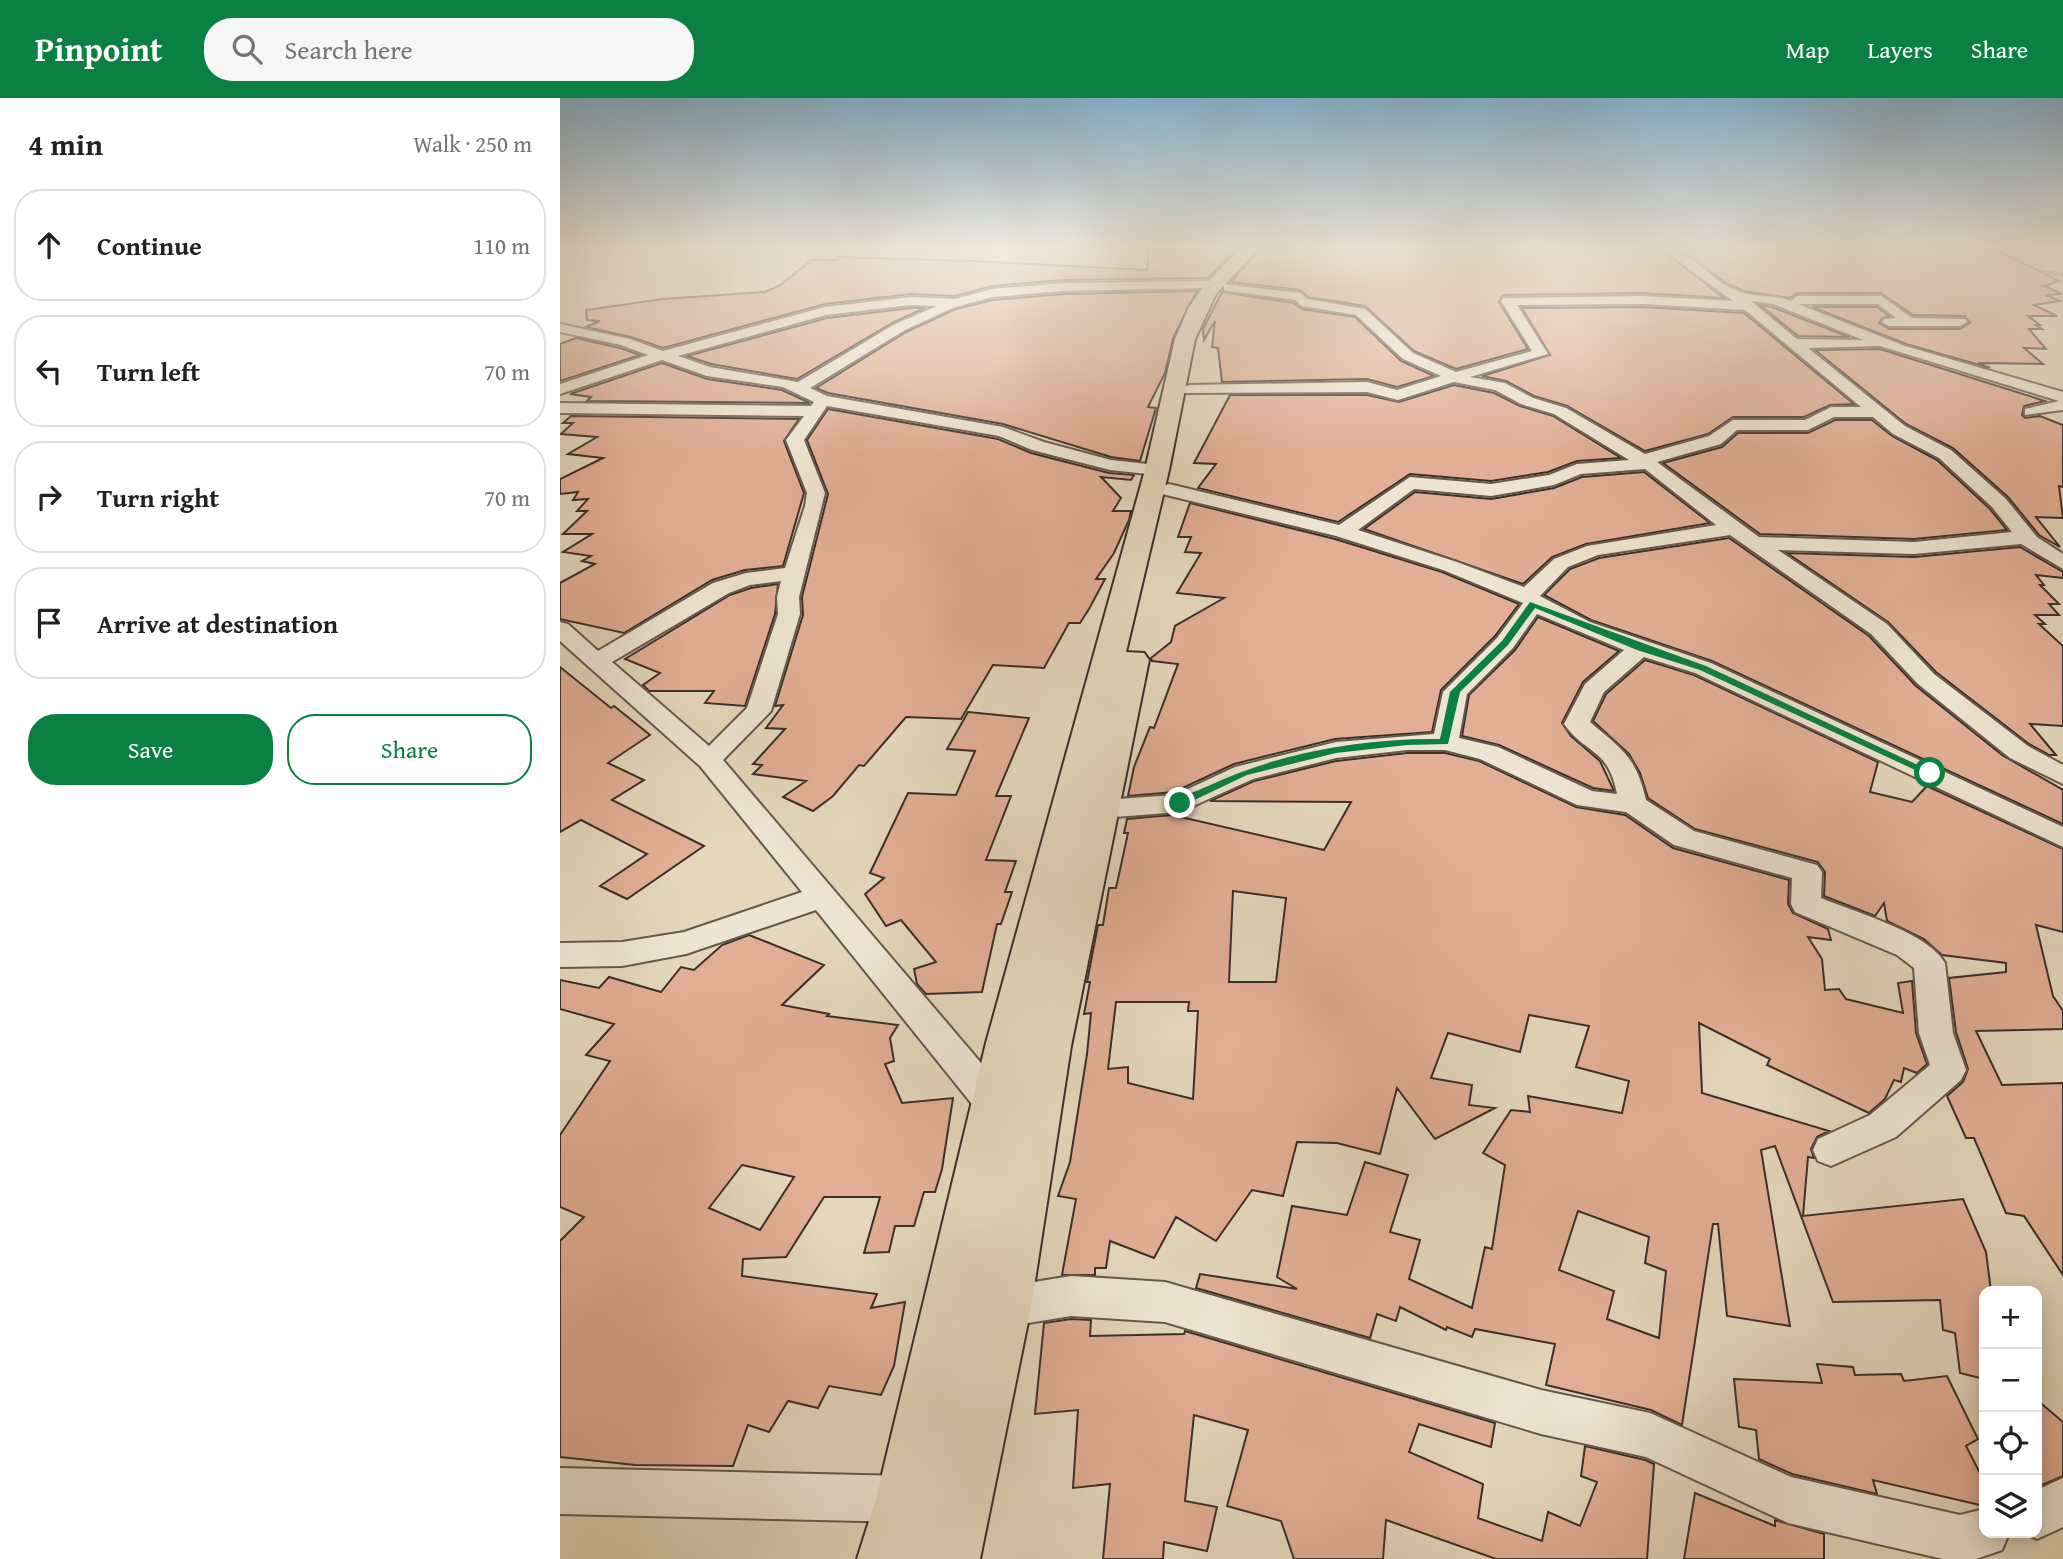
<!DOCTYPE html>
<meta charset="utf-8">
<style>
body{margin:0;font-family:"Gentium Book Plus",serif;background:#f6f6f6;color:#202124}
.controls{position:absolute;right:21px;bottom:21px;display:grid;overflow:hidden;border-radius:14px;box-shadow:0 4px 18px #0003}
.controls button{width:63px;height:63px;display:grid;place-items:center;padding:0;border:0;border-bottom:2px solid #e0e0e0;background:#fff;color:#202124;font:35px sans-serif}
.stop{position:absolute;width:21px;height:21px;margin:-16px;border:5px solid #0b8043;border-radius:50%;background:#fff}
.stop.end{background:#0b8043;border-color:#fff;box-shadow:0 2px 7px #0008}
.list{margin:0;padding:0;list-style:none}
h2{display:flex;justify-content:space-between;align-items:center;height:91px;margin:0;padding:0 28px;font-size:30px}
h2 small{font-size:23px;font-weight:400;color:#757577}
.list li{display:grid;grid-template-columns:46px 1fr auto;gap:21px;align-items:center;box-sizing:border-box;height:112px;margin:0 14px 14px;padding:0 14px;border:2px solid #e0e0e0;border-radius:28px}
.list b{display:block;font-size:26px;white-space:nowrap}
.list em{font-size:23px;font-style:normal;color:#757577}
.actions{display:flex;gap:14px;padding:21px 28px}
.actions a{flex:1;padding:16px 0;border:2px solid #0b8043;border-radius:28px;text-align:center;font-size:24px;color:#0b8043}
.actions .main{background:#0b8043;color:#fff}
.icon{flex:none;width:38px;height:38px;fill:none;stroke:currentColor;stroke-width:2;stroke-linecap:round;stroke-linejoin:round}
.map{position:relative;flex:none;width:1503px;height:1461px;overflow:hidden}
header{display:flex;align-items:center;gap:42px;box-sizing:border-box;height:98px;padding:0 35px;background:#0b8043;color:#fff}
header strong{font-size:33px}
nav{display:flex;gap:38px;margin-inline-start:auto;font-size:24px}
.search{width:490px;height:63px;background:#f6f6f6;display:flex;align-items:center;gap:18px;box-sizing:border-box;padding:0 24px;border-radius:28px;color:#757577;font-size:26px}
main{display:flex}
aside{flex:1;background:#fff}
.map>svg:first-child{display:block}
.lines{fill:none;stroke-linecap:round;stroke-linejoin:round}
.stream{stroke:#72817d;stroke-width:4.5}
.building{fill:#e2ae95;stroke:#3b2f28;stroke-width:2;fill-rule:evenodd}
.minor-casing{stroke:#65594d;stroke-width:4}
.trunk-casing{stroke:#3b2f28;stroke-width:4}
.minor{fill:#ede5d3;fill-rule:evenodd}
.trunk{fill:#e4d7bc;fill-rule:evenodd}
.route{fill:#0b8043}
</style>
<header>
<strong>Pinpoint</strong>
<div class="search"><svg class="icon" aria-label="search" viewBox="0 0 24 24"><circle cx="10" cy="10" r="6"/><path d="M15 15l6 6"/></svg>Search here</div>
<nav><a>Map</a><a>Layers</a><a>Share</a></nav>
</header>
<main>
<aside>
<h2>4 min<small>Walk · 250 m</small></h2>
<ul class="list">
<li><svg class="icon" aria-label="ahead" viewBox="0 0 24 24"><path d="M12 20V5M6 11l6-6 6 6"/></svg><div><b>Continue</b></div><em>110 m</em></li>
<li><svg class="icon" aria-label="left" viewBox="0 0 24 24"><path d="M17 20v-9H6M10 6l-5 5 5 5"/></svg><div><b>Turn left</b></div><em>70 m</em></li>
<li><svg class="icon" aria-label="right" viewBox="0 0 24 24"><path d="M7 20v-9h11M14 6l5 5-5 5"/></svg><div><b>Turn right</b></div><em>70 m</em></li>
<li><svg class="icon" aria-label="arrive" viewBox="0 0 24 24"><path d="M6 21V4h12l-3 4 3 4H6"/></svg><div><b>Arrive at destination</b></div></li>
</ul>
<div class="actions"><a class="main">Save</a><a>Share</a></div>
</aside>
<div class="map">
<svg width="1503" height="1461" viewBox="0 0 1503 1461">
<rect width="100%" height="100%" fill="#e4d7bc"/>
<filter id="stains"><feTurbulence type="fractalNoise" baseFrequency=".00286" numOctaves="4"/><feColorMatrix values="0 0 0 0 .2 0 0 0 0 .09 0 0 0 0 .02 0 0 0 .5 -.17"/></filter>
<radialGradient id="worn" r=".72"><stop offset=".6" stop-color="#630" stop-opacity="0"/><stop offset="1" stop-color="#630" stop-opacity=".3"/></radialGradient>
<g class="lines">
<polyline class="stream" points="1470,173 1503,176"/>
</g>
<g class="building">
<polygon points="589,150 677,150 648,180 504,182 432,188 395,198 351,196 265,206 103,250 71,239 26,229 40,223 27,222 26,212 103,201 205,194 221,187 251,162 277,162 279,159 412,163 587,172"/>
<polygon points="701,150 1099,150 1164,200 1082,195 943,197 939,204 968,251 896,271 854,253 805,208 748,199 740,192 671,184"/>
<polygon points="1117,150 1433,150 1499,183 1484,188 1502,196 1485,197 1500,203 1474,207 1497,218 1468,218 1480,227 1476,227 1482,231 1469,231 1486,251 1464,250 1483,266 1418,265 1430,270 1346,246 1252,209 1317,209 1329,218 1322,220 1319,225 1329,231 1400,231 1410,225 1405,218 1353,217 1321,195 1237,195 1230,200 1184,193 1168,186"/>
<polygon points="637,193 613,240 605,275 588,309 596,310 580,363 551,359 443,326 268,295 256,290 346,234 396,211 433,202 504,196"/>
<polygon points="662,194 734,205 742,211 795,219 841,263 874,278 837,289 807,281 662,284 658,250 652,249 655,223 644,242 643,231"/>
<polygon points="1200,207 1212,209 1289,239 1238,238"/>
<polygon points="1082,209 1184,215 1294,306 1270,307 1244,319 1173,319 1148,336 1085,353 1007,308 974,298 946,283 922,278 990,257 962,210"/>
<polygon points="351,210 365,210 334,224 237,281 151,266 127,258 267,220"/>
<polygon points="16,240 60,250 80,257 0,283 0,246"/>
<polygon points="1320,251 1485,303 1464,308 1462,317 1465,320 1480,318 1503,327 1503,389 1499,388 1503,420 1476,419 1500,449 1479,437 1448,399 1393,350 1346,326 1255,252"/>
<polygon points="102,265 147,281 222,292 250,305 27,303 31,299 10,296"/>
<polygon points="894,287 934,295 960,308 993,318 1061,360 1017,363 988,374 931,383 850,376 778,424 638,390 656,366 634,365 670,297 807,297 839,304"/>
<polygon points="268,311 438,341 471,355 549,375 574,377 571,382 541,379 561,400 553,413 571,413 569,422 554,455 536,481 545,481 529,511 520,525 509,525 484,570 433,567 401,621 346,619 304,668 299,667 273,698 253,713 223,699 246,683 193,676 202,667 193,666 225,631 206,630 223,607 215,608 243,517 242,499 268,396 247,342"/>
<polygon points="11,318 239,321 224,343 244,395 223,468 185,472 152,482 64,535 0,521 0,485 35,466 22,463 31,458 3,454 32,436 3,436 27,413 17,413 28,401 13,402 18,394 0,396 0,381 43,360 8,356 37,339 1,336 13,325 3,325"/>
<polygon points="1275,322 1312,322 1332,338 1377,362 1430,411 1447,432 1354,441 1200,436 1103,365 1162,349 1178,335 1248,335"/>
<polygon points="1084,374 1150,425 1026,446 992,459 963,486 804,431 855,394 931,401 994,390 1022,379"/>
<polygon points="630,405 775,441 882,474 959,506 935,538 881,592 872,634 775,641 674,666 614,694 568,698 574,669 590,629 594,630 618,566 592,563 591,560 611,544 615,528 664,500 617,495 641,455 625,454 631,439 618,439"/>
<polygon points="1169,440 1309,538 1356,588 1442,657 1503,692 1503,726 1152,563 1031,522 984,497 1010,471 1039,460"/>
<polygon points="1460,449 1503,474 1503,480 1476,477 1484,487 1480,487 1499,506 1489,506 1499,517 1475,517 1485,526 1479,526 1503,548 1503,628 1470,626 1496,657 1489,657 1469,646 1376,574 1328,524 1227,455 1354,459"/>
<polygon points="218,486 215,516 185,608 145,605 154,593 89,593 83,587 100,575 65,561 170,497 191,490"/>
<polygon points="978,519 1059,553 1023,584 1002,625 1011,638 1040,663 1054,693 1033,690 939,647 902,638 909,597 955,552"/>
<polygon points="1085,562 1134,577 1318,664 1310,694 1352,704 1367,688 1503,751 1503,834 1476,827 1493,898 1503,913 1503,931 1416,933 1442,987 1503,985 1503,1177 1464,1118 1446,1115 1414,1040 1406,1040 1387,998 1403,984 1408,971 1396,934 1389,880 1446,874 1446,865 1382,857 1364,841 1327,823 1324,805 1315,818 1264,798 1265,774 1258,764 1135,731 1088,700 1080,675 1069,656 1033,623 1046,596"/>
<polygon points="0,569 51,610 54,608 90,637 48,665 84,682 52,702 144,748 67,801 40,788 87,756 21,722 0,734"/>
<polygon points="408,614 469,620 436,698 451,698 426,762 456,763 445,794 452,794 441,826 437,826 422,894 366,896 357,886 354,871 376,864 341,822 326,828 305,796 324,780 310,775 348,695 396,697 415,653 387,651"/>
<path d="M847,655H885L919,663L1016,709L1065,717L1113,750L1229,782L1228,806L1233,815L1268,831L1271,842L1248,839L1262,861L1265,892L1279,891L1286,901L1343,915L1338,885L1352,883L1356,935L1367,966L1357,975L1344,970L1341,984L1334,982L1325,1001L1309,1015L1207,967L1210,961L1139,925L1142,995L1269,1033L1257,1039L1251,1051L1254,1060L1248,1059L1243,1118L1403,1101L1426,1154L1431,1193H1424V1281L1400,1275L1395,1235L1383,1232L1380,1202L1273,1204L1215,1048L1201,1052L1230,1228L1167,1218L1158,1126H1153L1122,1327L1091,1312L986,1287L995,1246L915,1231L912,1239L887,1229L886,1232L840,1209L836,1223L817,1216L810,1240L636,1190L640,1176L737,1191L717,1179L732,1108L787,1117L805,1064L848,1077L830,1134L860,1142L849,1181L912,1210L925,1149L932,1151L945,1067L923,1055L951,1012L970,1014L968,998L1062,1015L1069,983L1016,969L1029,928L969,917L960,954L888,935L871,980L912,987L909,1007L935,1010L875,1041L837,990L820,1056L777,1045L737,1044L723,1098L692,1092L656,1143L616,1119L594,1160L550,1143L546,1170H535V1177H502L516,1101L498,1098L510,1064L527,956L531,915L524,916L530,884H527L538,827H543L549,790H556L568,735H564L567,721L612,717L764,752L791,704L650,703L694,683L776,663ZM673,793L726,800L716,884H669ZM556,904H629L628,913H638L633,1001L568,985V969L548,971ZM1018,1113L1089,1139L1085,1165L1106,1173L1099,1240L1047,1221L1054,1193L999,1172Z"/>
<path d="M189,837L264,867L222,907L269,916L267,918L338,927L330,940L334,963L325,966L342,1005L393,1000L382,1071L375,1094H364L354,1128H335L329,1154L304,1155L320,1099H264L226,1159L183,1161L182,1178L317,1196L311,1210L345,1204L334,1268L321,1297L269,1288L258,1310L228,1303L209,1334L188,1327L173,1368L75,1367L0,1359V1143L24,1119L0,1109V1037L50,963L26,957L54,926L0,911V882L39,890L49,879L101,894L121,869L134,872L162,847ZM182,1067L234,1079L200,1132L149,1110Z"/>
<polygon points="511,1221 531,1222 530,1238 624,1236 625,1233 935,1325 931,1349 859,1326 849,1354 923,1386 918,1420 982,1443 988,1414 1020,1428 1037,1384 1021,1378 1025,1348 1085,1362 1094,1366 1087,1461 936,1461 826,1422 823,1461 734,1461 721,1423 667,1408 688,1332 634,1317 625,1403 657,1409 647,1453 604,1444 603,1461 543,1461 550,1386 513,1390 518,1312 475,1316 484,1225"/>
<polygon points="1257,1266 1293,1269 1295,1277 1341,1276 1344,1283 1387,1278 1418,1341 1406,1348 1424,1383 1424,1408 1313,1382 1317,1396 1232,1376 1199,1361 1196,1332 1179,1329 1174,1281 1262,1285"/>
<polygon points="1477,1302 1503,1324 1503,1378 1477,1389"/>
<polygon points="1135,1395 1215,1428 1215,1422 1264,1436 1264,1461 1124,1461"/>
</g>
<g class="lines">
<g class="minor-casing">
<g id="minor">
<path d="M1101,150C1132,150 1149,183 1177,193C1194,200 1214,196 1231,203L1237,198H1321L1352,220L1405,221L1407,224L1400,228H1329L1322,224L1324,221L1336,220L1318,206H1238L1345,248L1503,294V312L1465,317V311L1499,303L1320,248L1248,250L1345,328L1391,352L1446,401L1477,439L1503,456V471L1461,446L1354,456L1218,452L1327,526L1374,576L1468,648L1503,667V686L1450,660L1358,586L1311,536L1170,437L1038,457L1008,469L980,498L1030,524L1151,565L1503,729V749L1135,575L1084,559L1044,594L1030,624C1063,652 1076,659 1086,702L1134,733L1257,767L1262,774L1261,800C1294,814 1368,834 1385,865L1393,935L1406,972L1401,982L1336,1039L1271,1068L1258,1063L1253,1052L1258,1041L1310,1017L1370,967L1359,935L1354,870L1337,857L1235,814L1231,806L1232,780L1114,747L1066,714L1017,707L920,661L885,652H847L776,660L693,681L620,714L542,720L532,717L528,711L532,705L542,702L615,697L675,669L776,644L874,636L883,594L937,540L963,505L883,472L776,438L602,396L600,392L602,388L609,386L779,427L850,379L931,386L989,377L1017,366L1069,362L994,316L961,306L935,292L894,284L838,302L807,294L623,295V289L629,287L807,284L837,292L881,278L843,261L796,217L742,208L735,202L669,193L664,192V186L740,195L747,201L805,211L853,255L896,274L972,253L941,203L943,200L1082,198L1173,203ZM1191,203L1213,206L1303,242L1237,241ZM1082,206L1185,212L1301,309H1271L1245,322H1173L1149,338L1085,356L1006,310L973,300L945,285L910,279L988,256L957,207ZM1274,319H1313L1333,336L1379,360L1432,409L1452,434L1354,444L1199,439L1097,364L1161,346L1177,332H1248ZM1085,371L1156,427L1027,448L994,461L964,489L897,464L798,432L854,391L931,398L994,387L1021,376ZM977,516L1064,552L1025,586L1004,626C1027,658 1048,649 1057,696L1032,693L938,649L899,640L907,596L953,550Z"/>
<path d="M655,183L660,184V190L504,193L433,199L395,209L345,232L250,290L267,298L443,329L484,344L551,362L597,367L606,372L597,377L550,372L472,352L439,338L267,308L244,342L265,395L239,499L240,516L211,613L163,662L450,999L455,1010L450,1021L437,1025L424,1021L256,812L126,856L62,868L0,869V845L62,844L124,834L242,794L140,668L0,543V524L8,526L38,553L153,485L186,475L225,470L245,408L247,395L226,342L244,318L0,315V305L251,308L254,304L223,289L147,278L102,262L0,296V286L88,257L61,247L0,234V226L70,241L103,253L265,209L351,199L395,201L432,191L504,185ZM351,207L377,208L335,226L238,284L150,269L118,258L266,217ZM221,483L217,499L218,516L187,610L149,648L52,564L169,495L190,487Z"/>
<polygon points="511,1178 605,1184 981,1292 1090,1315 1231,1379 1400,1417 1424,1411 1424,1435 1449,1435 1442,1452 1416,1461 1383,1461 1228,1425 1086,1359 981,1336 605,1224 511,1218 443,1229 428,1223 422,1209 428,1195 443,1189"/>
<polygon points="0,1370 348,1378 365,1384 371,1401 365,1418 348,1424 0,1416"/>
<polygon points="1503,1380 1503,1429 1477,1441 1463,1435 1477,1435 1477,1392"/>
</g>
</g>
<g class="trunk-casing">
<polygon id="trunk" points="681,150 699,150 656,196 635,241 609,372 566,554 584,555 589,562 511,948 471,1209 420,1461 297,1461 316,1401 426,945 585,372 615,241 628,211 643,189"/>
</g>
<use href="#minor" class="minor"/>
<use href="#trunk" class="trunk"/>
</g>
<linearGradient id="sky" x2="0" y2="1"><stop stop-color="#87b6d4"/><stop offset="0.42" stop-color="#f3ede1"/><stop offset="1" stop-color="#f3ede1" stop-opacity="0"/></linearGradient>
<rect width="1503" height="355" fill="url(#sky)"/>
<path class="route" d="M970,504L1146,568L1375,675L1366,677L1140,572L1077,552L975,510L948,547L900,594L888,646L847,647L776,655L687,677L624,707L614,705C623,697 637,693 648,688C718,655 802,640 880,641L890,594L942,543Z"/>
<rect width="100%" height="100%" filter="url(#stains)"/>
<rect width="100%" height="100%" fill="url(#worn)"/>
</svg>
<div class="controls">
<button>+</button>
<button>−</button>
<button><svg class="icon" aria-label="locate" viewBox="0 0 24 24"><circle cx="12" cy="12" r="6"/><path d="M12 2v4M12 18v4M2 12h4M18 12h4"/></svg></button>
<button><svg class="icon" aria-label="layers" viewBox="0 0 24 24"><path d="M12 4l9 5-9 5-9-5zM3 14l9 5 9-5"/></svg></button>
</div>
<div class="stop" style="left:1370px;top:675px"></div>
<div class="stop end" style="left:620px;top:705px"></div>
</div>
</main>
